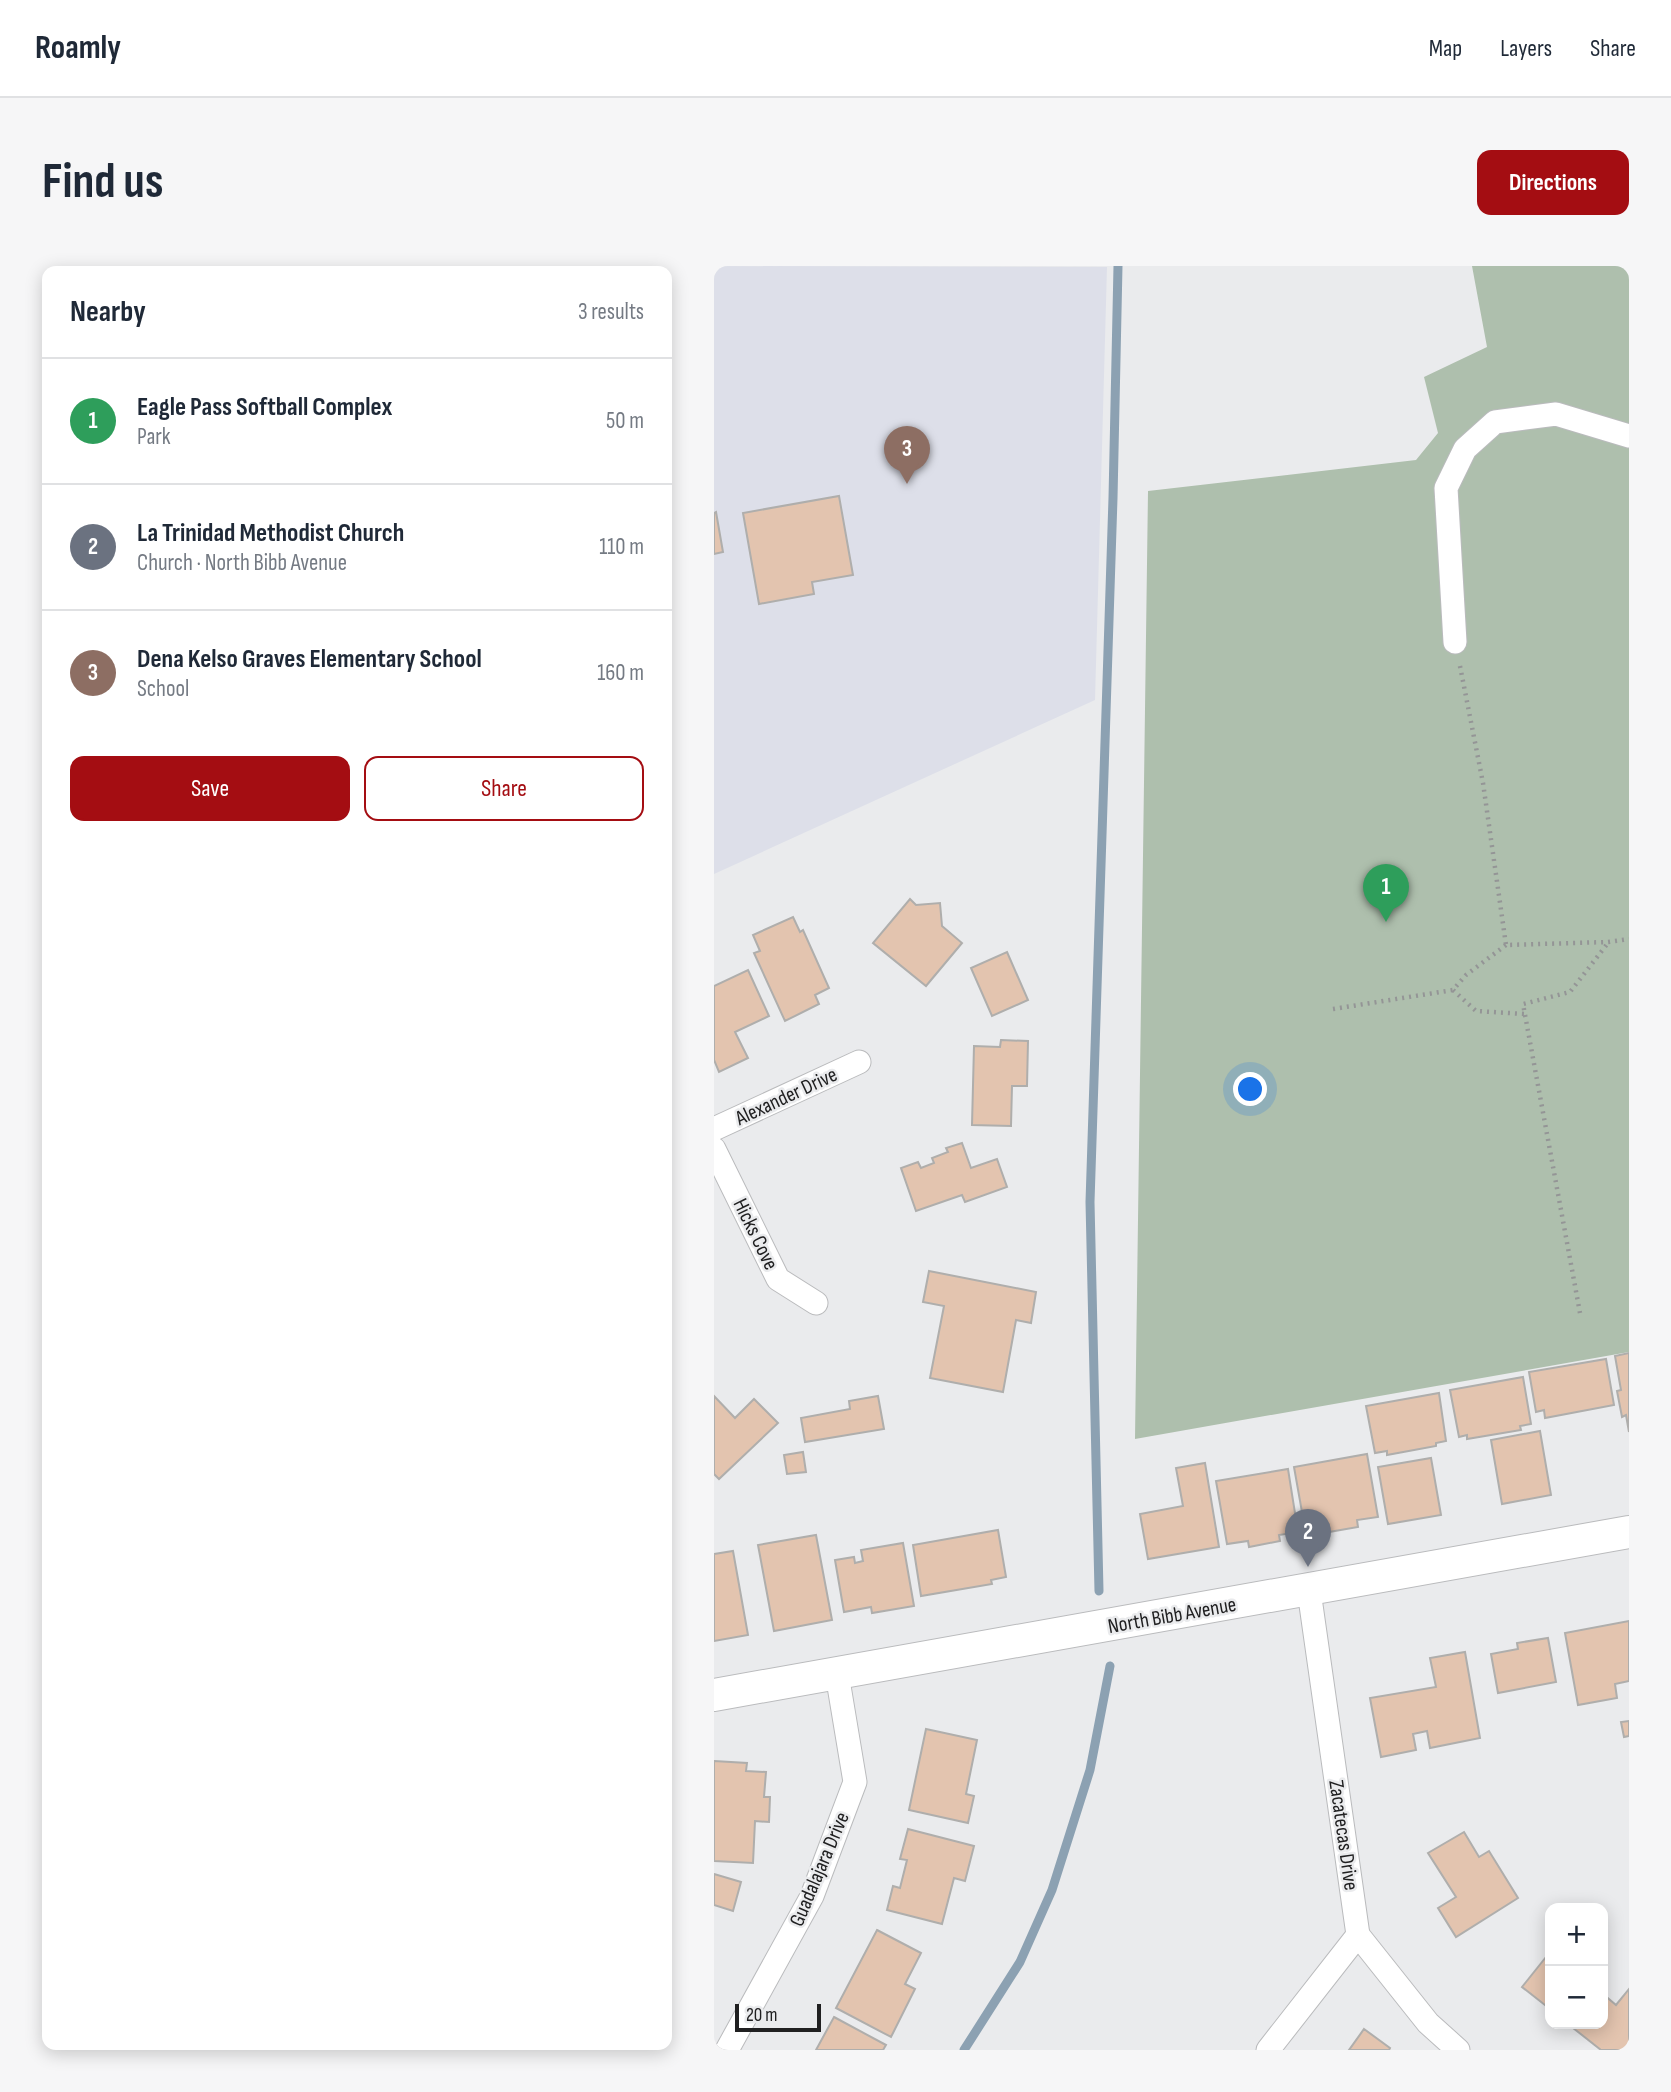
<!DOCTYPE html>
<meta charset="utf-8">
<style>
body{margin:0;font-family:"Sofia Sans Condensed",sans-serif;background:#f6f6f7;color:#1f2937}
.controls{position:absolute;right:21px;bottom:21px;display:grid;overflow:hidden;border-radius:14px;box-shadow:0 4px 18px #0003}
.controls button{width:63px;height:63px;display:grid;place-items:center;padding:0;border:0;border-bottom:2px solid #e0e1e3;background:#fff;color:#1f2937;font:35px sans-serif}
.scale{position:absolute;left:21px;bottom:18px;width:86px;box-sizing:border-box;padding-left:7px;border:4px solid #202021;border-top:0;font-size:19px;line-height:24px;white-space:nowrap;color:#202021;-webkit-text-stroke:5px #eaebed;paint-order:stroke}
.you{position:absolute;left:537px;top:824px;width:24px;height:24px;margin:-18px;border:5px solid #fff;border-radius:50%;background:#1a73e8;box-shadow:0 0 0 10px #1a73e833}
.badge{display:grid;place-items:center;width:46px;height:46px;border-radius:50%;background:#a40d12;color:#fff;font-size:23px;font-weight:700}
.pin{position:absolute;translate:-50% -58px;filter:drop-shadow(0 2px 4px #0008)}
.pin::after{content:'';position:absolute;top:37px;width:24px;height:21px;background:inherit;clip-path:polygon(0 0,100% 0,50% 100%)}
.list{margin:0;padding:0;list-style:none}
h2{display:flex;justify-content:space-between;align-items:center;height:91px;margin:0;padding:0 28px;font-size:30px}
h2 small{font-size:23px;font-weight:400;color:#747a83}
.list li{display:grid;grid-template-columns:46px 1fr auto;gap:21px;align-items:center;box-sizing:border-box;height:126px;padding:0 28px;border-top:2px solid #e0e1e3}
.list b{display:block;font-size:26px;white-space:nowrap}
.list p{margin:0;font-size:23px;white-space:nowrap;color:#747a83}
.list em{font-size:23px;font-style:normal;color:#747a83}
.actions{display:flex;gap:14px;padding:21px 28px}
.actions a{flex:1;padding:16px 0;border:2px solid #a40d12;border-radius:14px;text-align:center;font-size:24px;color:#a40d12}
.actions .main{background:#a40d12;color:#fff}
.map{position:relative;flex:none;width:915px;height:1784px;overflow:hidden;border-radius:14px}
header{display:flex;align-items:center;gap:42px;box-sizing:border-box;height:98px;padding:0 35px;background:#fff;border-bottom:2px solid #e0e1e3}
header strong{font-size:33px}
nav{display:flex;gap:38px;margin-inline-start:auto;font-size:24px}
.intro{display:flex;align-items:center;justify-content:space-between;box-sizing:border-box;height:168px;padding:0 42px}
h1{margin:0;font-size:49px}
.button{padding:18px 32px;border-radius:14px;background:#a40d12;color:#fff;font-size:24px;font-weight:700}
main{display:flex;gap:42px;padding:0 42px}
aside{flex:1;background:#fff;border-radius:14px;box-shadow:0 4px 18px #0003}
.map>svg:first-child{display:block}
.built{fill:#dddfe9}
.green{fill:#aebfad}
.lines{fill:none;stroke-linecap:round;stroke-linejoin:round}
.stream{stroke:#8ca1b2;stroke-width:9}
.building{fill:#e3c4af;stroke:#afaeac;stroke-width:2}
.minor-casing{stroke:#babbbd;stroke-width:25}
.secondary-casing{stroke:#babbbd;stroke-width:34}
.path{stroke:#949596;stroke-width:4.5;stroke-dasharray:2 5;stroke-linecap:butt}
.minor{stroke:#fff;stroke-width:23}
.secondary{stroke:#fff;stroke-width:32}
.labels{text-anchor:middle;stroke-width:5;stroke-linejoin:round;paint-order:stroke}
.street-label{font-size:21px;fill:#202021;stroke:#eaebed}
</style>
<header>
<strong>Roamly</strong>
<nav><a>Map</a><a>Layers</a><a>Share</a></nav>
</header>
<div class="intro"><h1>Find us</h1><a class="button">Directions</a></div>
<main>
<aside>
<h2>Nearby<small>3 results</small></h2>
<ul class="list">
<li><span class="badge" style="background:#2e9e5b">1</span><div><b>Eagle Pass Softball Complex</b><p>Park</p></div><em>50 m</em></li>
<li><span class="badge" style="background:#6b7280">2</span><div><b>La Trinidad Methodist Church</b><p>Church · North Bibb Avenue</p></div><em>110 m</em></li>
<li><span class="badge" style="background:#8d6e63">3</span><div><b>Dena Kelso Graves Elementary School</b><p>School</p></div><em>160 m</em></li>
</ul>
<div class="actions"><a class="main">Save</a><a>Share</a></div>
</aside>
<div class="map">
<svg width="915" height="1784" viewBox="0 0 915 1784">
<rect width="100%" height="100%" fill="#eaebed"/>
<polygon class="built" points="0,0 393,1 381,434 0,608"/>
<polygon class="green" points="758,0 915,0 915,1086 421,1173 434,225 702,194 724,167 710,111 773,81"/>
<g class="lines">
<g class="stream">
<polyline points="385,1325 376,936 399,232 404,0"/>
<polyline points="250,1784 306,1696 338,1624 376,1504 396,1400"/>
</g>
</g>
<g class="building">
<polygon points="125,230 139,309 98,316 100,328 45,338 29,247"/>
<polygon points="2,246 9,286 0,288 0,247"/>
<polygon points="196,633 202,639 226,637 228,660 248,677 212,720 159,677"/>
<polygon points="79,651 86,666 89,664 115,722 101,729 105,738 71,755 40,687 46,685 39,669"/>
<polygon points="293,686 314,734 278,750 257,702"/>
<polygon points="34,704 55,750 21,766 34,792 5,806 0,794 0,720"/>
<polygon points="287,774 314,775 313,820 298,820 297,860 258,859 260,780 286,781"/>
<polygon points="248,877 257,902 283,893 293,921 251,936 248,929 202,945 187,902 204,896 207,902 220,897 218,892 234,886 232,882"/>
<polygon points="215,1005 322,1026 317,1057 302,1054 289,1126 216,1112 230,1040 209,1036"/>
<polygon points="915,1087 915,1166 912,1149 908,1151 903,1125 907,1124 901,1090"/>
<polygon points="892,1093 900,1139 831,1152 830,1144 822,1146 815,1106"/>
<polygon points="809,1111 817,1158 806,1160 807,1164 753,1173 753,1169 745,1171 736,1124"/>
<polygon points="725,1127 732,1175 722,1177 722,1180 673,1189 673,1185 661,1187 652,1140"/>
<polygon points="0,1130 21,1152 40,1133 64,1157 5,1213 0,1208"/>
<polygon points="164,1130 170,1163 91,1176 87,1152 136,1143 135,1135"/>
<polygon points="826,1165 837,1229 788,1238 777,1174"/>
<polygon points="89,1186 92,1206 73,1208 70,1189"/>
<polygon points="653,1188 664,1251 643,1254 644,1261 615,1266 615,1259 591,1263 580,1201"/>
<polygon points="717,1192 727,1249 674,1258 664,1201"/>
<polygon points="491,1197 505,1281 434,1293 426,1248 469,1240 462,1202"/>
<polygon points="574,1203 584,1266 565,1269 566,1275 535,1281 534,1275 513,1278 502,1215"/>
<polygon points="284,1264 292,1311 277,1314 278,1318 207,1330 199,1279"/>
<polygon points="102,1269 118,1354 60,1365 44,1279"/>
<polygon points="189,1277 200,1340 158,1347 157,1341 130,1346 121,1294 140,1291 141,1297 149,1295 147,1284"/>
<polygon points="19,1285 34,1369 0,1375 0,1288"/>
<polygon points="915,1355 915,1415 901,1418 903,1432 864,1439 851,1367"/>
<polygon points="834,1372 842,1416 784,1427 777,1388 804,1383 803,1377"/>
<polygon points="751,1386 766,1472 716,1482 713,1465 699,1468 702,1484 667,1491 656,1432 722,1421 716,1392"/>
<polygon points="915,1455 915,1470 910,1471 907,1456"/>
<polygon points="212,1463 263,1474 252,1528 260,1530 254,1557 195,1544"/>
<polygon points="0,1495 33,1497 32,1505 52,1506 50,1531 56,1531 55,1556 41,1555 39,1597 0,1595"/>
<polygon points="194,1563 260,1580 251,1615 240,1612 228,1658 173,1644 179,1620 186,1622 193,1594 186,1593"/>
<polygon points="750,1566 765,1591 775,1585 804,1632 742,1671 724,1642 742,1631 714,1587"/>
<polygon points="0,1608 27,1616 19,1645 0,1639"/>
<polygon points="163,1664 207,1687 191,1718 201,1723 177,1771 122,1742"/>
<polygon points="836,1686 836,1743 808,1721"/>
<polygon points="915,1723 915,1780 912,1784 887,1784 854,1758 889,1758 889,1728 902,1739"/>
<polygon points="120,1751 172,1779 169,1784 102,1784"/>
<polygon points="650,1763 676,1782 675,1784 635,1784"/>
</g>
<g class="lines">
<g class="minor-casing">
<g id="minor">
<polyline points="741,376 732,222 751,183 781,156 842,148 915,170"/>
<polyline points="0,863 145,796"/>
<polyline points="0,883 64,1013 102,1037"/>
<polyline points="644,1669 714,1757 744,1784"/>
<polyline points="13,1784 98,1630 141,1516 123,1408"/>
<polyline points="554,1784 644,1669 595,1325"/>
</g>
</g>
<g class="secondary-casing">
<polyline id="secondary" points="0,1429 915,1266"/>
</g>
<g class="path">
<polyline points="746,400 769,517 792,679 894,676 915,673"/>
<polyline points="792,679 752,709 739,724 762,745 811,748"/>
<polyline points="619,743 739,724"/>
<polyline points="866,1047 809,738 856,726 894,677"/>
</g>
<use href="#minor" class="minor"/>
<use href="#secondary" class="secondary"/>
</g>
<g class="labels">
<g class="street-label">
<text transform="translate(72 830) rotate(-25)" y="7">Alexander Drive</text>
<text transform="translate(42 968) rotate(64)" y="7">Hicks Cove</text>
<text transform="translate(458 1349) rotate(-10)" y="7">North Bibb Avenue</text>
<text transform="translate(630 1569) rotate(82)" y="7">Zacatecas Drive</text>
<text transform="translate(105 1603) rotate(-67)" y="7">Guadalajara Drive</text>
</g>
</g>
</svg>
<div class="controls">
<button>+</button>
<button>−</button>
</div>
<div class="scale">20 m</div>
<div class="you"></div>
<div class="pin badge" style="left:672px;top:656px;background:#2e9e5b">1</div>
<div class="pin badge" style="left:594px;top:1301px;background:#6b7280">2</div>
<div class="pin badge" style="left:193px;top:218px;background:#8d6e63">3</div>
</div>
</main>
